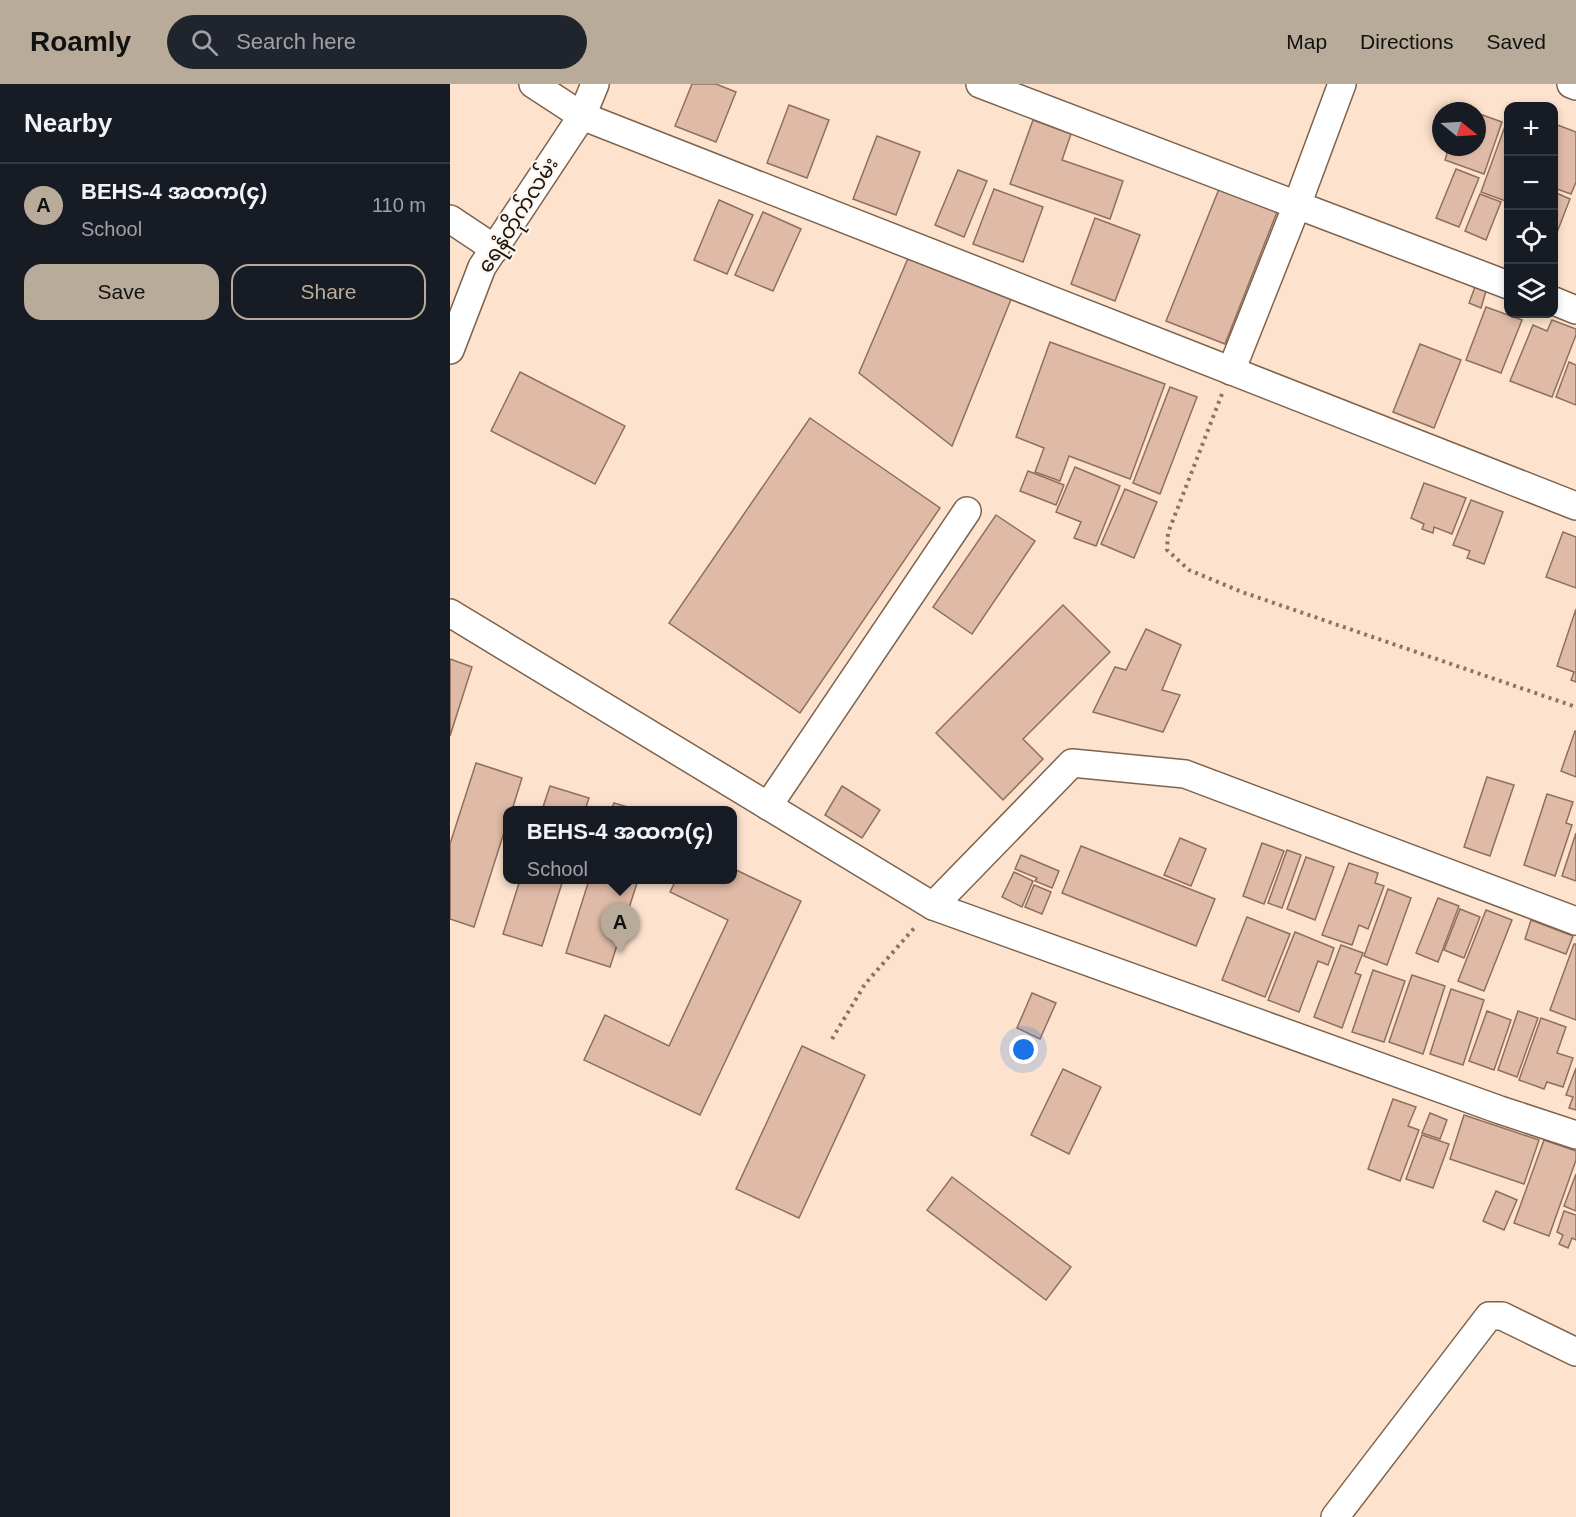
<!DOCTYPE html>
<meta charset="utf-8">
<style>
body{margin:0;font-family:Arial,"Noto Sans Myanmar",sans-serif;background:#20242c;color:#f1f3f6}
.controls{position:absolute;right:18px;top:18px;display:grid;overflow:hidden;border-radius:12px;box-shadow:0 3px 9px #0003}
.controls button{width:54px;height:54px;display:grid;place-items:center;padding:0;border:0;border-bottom:2px solid #363941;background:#171b24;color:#f1f3f6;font:30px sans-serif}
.compass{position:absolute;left:982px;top:18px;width:54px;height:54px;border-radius:50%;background:#171b24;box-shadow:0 3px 9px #0003;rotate:108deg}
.you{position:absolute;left:574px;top:966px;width:21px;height:21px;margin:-15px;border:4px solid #fff;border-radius:50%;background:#1a73e8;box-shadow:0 0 0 9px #1a73e833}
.badge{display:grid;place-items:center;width:39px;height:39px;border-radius:50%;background:#b8ab99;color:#111;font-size:20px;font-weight:700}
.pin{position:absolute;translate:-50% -50px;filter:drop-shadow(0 2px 3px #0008)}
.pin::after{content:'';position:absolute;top:32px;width:21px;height:18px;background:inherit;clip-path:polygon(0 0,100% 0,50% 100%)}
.popup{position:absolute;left:53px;top:722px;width:234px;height:78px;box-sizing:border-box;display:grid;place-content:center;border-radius:12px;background:#171b24;filter:drop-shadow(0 2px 4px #0005);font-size:20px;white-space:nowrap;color:#9ea1a6}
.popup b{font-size:22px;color:#f1f3f6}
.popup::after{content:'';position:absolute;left:50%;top:100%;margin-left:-12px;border:12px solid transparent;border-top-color:#171b24}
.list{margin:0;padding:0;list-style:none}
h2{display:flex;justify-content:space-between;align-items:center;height:78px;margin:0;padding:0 24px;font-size:26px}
h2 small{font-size:20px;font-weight:400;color:#9ea1a6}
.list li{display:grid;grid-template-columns:39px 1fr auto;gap:18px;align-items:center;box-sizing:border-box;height:84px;padding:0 24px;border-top:2px solid #363941}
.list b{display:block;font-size:22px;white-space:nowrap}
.list p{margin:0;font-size:20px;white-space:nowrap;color:#9ea1a6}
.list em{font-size:20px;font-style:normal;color:#9ea1a6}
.actions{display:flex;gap:12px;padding:18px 24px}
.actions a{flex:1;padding:14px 0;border:2px solid #b8ab99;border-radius:18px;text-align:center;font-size:21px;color:#b8ab99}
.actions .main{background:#b8ab99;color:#111}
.icon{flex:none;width:33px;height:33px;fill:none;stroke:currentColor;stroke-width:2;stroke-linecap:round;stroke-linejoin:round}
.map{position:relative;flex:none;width:1126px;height:1433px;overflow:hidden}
header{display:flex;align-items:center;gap:36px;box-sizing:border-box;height:84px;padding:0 30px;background:#b8ab99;color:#111}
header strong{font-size:28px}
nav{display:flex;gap:33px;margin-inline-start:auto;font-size:21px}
.search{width:420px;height:54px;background:#20242c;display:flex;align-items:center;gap:15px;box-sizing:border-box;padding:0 21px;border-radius:33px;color:#9ea1a6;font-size:22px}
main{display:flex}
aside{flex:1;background:#171b24}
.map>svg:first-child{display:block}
.building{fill:#dfbba7;stroke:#906f5d;stroke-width:1.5}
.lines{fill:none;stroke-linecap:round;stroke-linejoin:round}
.street-casing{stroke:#7e634c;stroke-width:30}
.path{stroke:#877566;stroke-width:4;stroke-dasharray:3 4.5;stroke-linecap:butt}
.street{stroke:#fff;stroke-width:27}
.labels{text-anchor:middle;stroke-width:4.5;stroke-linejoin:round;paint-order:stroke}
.street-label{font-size:21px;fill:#1d1309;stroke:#fbf5ef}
</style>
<header>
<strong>Roamly</strong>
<div class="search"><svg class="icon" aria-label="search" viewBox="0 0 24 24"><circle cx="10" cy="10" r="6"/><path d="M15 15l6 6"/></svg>Search here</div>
<nav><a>Map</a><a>Directions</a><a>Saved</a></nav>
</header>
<main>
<aside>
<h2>Nearby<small></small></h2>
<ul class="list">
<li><span class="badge">A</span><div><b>BEHS-4 အထက(၄)</b><p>School</p></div><em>110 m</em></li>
</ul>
<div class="actions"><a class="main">Save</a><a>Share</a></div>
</aside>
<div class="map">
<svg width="1126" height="1433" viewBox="0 0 1126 1433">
<rect width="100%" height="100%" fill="#fde3ce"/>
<g class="building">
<polygon points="242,0 266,0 286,8 266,58 225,42"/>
<polygon points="339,21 379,36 357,94 317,79"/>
<polygon points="1027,29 1052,38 1034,90 995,76 999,63 1027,63"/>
<polygon points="1058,34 1058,118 1031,108"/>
<polygon points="583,36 621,50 612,76 673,97 660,135 560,100"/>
<polygon points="1105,40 1126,48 1126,98 1121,110 1104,104 1104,43"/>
<polygon points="427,52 470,68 446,131 403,115"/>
<polygon points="1006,85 1029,94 1009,143 986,134"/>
<polygon points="508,86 537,97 514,153 485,141"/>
<polygon points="544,105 593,123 573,178 523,160"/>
<polygon points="769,105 827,128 775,260 716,237"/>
<polygon points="1104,108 1120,115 1104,156"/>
<polygon points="1030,110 1051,118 1036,156 1015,147"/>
<polygon points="269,116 303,131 277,190 244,176"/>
<polygon points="313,128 351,145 323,207 285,191"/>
<polygon points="645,134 690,151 665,217 621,200"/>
<polygon points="459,172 562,213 502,362 409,289"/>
<polygon points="1025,203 1036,207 1031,224 1019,219"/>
<polygon points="1036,223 1072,236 1051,289 1016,276"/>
<polygon points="1102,236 1126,245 1126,251 1102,313 1060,297 1083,241 1097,247"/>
<polygon points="600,258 715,300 680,395 619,372 610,397 585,388 594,364 566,353"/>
<polygon points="970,260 1011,276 984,344 943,328"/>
<polygon points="1119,278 1126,281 1126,321 1106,313"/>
<polygon points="70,288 175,342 145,400 41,347"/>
<polygon points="720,303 747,313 710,410 683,399"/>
<polygon points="360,334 490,424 350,629 219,539"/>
<polygon points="625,383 670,402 646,462 624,454 631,438 606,428"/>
<polygon points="578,387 614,401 606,421 570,407"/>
<polygon points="974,399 1016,414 1002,450 984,443 983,449 972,445 974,440 961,434"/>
<polygon points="675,405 707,418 684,474 651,460"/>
<polygon points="1021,416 1053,428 1034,480 1017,474 1020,467 1003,461"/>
<polygon points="546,431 585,457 522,550 483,523"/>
<polygon points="1113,448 1126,453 1126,504 1096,493"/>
<polygon points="613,521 660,568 573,655 593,675 553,716 486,649"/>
<polygon points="1126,525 1126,598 1121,596 1124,588 1107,582"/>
<polygon points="696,545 731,561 712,606 730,611 713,648 643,628 665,583 676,586"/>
<polygon points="0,575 22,583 0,652"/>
<polygon points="1125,647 1126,647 1126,693 1111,687"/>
<polygon points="26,679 72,694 62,726 57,726 57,739 24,843 0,835 0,760"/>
<polygon points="1037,693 1064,701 1040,772 1014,763"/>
<polygon points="100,702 139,714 135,726 92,726"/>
<polygon points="392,702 430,726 412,754 375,731"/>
<polygon points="1097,710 1123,718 1116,739 1122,741 1105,792 1074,781"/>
<polygon points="164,719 188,726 161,726"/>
<polygon points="1126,749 1126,797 1112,792"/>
<polygon points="730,754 756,765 741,802 714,791"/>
<polygon points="812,759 834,767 814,820 793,812"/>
<polygon points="631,762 765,815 746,862 612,809"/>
<polygon points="837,766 851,771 832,824 818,819"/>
<polygon points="571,771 609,787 602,804 585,797 587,794 565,785"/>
<polygon points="856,773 884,783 865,836 837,825"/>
<polygon points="899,779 928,789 925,799 934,802 918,845 909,841 902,861 872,851"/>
<polygon points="282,784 351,817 250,1031 134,976 155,931 219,962 278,836 220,808 226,796 282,796"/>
<polygon points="564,788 583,797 572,823 552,813"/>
<polygon points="70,796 113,796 92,862 53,850"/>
<polygon points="139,796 188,796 160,883 116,869"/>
<polygon points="584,801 601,808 592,830 575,823"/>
<polygon points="938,805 961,814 937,881 914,872"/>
<polygon points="988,814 1009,822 988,878 966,869"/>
<polygon points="1010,825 1030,833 1014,874 994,866"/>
<polygon points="1036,826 1062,836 1034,907 1008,897"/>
<polygon points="797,833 840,850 815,913 772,896"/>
<polygon points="1081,836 1123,852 1116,870 1075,855"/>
<polygon points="845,848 884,864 878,881 868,877 849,928 818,916"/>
<polygon points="1124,860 1126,860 1126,936 1100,926"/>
<polygon points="891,861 913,869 905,889 911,891 892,944 864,933"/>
<polygon points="923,886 955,897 934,958 902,948"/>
<polygon points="962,891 995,902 973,970 939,958"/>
<polygon points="1001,905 1034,916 1013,981 980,970"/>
<polygon points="582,909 606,919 590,955 567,944"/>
<polygon points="1037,927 1061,936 1044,986 1019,977"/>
<polygon points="1068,927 1088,934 1067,993 1048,986"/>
<polygon points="1091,934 1116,943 1107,969 1123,974 1113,1003 1097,998 1094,1005 1069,996"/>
<polygon points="352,962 415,991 349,1134 286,1105"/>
<polygon points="1126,984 1126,1026 1119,1024 1123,1013 1116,1011"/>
<polygon points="613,985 651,1003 619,1070 581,1051"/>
<polygon points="943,1015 966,1023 958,1042 969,1046 950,1097 918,1085"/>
<polygon points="980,1029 997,1036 990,1055 972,1049"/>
<polygon points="1014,1031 1089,1056 1074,1100 1000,1075"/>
<polygon points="972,1051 999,1060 983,1104 956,1095"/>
<polygon points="1094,1056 1126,1067 1126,1076 1099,1152 1064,1139"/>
<polygon points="1126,1090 1126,1127 1114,1122"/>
<polygon points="502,1093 621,1183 596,1216 477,1126"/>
<polygon points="1046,1107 1067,1116 1054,1146 1033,1137"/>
<polygon points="1114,1127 1126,1131 1126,1156 1122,1154 1118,1164 1109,1160 1113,1151 1107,1148"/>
</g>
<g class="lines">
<g class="street-casing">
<g id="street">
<polyline points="83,0 132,32 1126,422"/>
<polyline points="530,0 847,121 892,0"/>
<polyline points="1121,0 1126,2"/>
<polyline points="0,135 45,165"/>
<polyline points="1104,217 1126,226"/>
<polyline points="0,266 32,183 132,32 145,0"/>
<polyline points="781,287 847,121 1058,201"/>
<polyline points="0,529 483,822"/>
<polyline points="318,722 517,427"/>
<polyline points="1126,837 735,690 622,679 483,822 1050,1026 1126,1051"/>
<polyline points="885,1433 1039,1232 1052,1232 1126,1268"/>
</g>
</g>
<g class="path">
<polyline points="772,310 718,449 717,466 739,486 792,508 1126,623"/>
<polyline points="382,955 415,900 466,842"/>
</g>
<use href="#street" class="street"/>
</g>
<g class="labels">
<g class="street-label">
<text transform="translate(68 131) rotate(-58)" y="7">ရေနံတိုက်လမ်း</text>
</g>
</g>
</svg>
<div class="controls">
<button>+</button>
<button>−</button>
<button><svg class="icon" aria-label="locate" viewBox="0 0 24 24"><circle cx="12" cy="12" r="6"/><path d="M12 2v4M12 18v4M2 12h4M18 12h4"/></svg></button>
<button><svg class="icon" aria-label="layers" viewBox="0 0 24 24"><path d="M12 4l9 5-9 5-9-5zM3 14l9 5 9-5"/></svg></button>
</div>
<svg class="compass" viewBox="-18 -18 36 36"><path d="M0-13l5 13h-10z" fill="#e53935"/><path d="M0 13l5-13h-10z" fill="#9ea1a6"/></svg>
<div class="you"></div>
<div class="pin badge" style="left:170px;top:869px">A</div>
<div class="popup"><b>BEHS-4 အထက(၄)</b>School</div>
</div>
</main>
